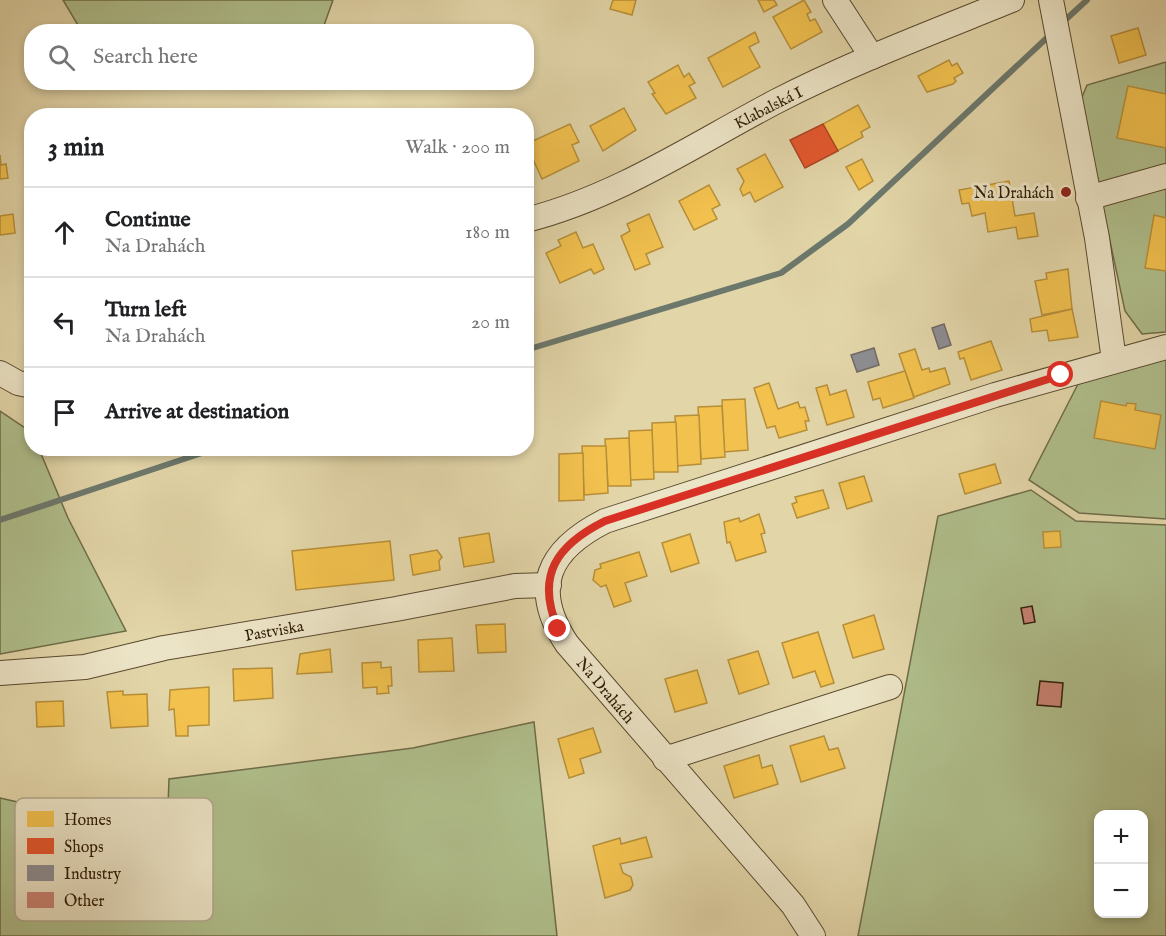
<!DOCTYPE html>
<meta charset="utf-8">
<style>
body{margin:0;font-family:"IM FELL English",serif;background:#f6f6f6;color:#202124}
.controls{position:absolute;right:18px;bottom:18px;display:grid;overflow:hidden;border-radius:12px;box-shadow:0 3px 9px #0003}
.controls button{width:54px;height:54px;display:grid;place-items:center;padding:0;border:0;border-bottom:2px solid #e0e0e0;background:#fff;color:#202124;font:30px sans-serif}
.stop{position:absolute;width:18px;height:18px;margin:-14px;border:4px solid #d93025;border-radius:50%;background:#fff}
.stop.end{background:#d93025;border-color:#fff;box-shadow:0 2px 6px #0008}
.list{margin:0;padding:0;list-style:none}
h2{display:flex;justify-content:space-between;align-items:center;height:78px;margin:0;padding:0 24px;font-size:26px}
h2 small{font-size:20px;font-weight:400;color:#757577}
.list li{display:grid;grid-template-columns:39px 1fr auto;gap:18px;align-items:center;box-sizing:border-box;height:90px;padding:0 24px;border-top:2px solid #e0e0e0}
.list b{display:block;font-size:22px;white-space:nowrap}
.list p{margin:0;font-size:20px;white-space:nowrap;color:#757577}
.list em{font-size:20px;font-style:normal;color:#757577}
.icon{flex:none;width:33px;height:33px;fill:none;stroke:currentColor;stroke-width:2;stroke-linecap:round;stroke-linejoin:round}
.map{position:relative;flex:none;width:1166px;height:936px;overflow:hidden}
.search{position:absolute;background:#fff;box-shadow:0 3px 9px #0003;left:24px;top:24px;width:510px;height:66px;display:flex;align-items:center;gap:15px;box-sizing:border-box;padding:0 21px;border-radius:24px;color:#757577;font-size:22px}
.panel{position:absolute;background:#fff;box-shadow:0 3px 9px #0003;left:24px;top:108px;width:510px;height:348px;border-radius:24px}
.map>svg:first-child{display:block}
.green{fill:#afbe8b;stroke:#6e6c48;stroke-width:1.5;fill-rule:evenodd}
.homes{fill:#f2c14e;stroke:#b78f38;stroke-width:1.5}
.shops{fill:#e4572e;stroke:#ad4522;stroke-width:1.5}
.industry{fill:#8d8d92;stroke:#706a68;stroke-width:1.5}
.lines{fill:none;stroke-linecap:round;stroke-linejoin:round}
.stream{stroke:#6c786c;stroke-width:6}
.building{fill:#cb8374;stroke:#2d1a05;stroke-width:1.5}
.minor-casing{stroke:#5a492e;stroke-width:26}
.minor{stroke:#ece4c6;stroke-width:24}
.route{stroke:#d93025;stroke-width:8}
.poi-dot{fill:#8f2418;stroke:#ece4c6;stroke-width:2}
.labels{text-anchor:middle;stroke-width:6;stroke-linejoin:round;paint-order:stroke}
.street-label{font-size:16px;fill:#2d1a05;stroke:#ece4c6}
.poi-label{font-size:16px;fill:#2d1a05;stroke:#ece4c6;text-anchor:end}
.key{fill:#ece4c6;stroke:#b3a78c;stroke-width:1.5}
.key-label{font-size:16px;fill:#2d1a05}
</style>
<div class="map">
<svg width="1166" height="936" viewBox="0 0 1166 936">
<rect width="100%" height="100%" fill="#e2d5a8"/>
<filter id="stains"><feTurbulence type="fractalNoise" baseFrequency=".00333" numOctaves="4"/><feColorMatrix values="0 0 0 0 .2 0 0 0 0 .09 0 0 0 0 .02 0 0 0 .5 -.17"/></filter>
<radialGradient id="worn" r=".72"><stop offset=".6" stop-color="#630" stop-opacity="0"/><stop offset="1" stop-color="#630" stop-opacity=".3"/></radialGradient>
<g class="green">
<polygon points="63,0 333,0 322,31 82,32"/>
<polygon points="1166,62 1166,332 1142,334 1125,311 1080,102 1087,85"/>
<polygon points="145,83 236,83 219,87"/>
<polygon points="1166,357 1166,519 1079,513 1029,480 1078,384"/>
<polygon points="0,411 31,432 32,448 39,449 68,518 126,631 0,654"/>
<path d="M1031,490L1076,521L1166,525V936H858L938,516ZM1098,814H1144V914H1098Z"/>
<polygon points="534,722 557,936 0,936 0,798 31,805 168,806 169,779 413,748"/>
</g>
<g class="homes">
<polygon points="613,0 636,0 632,15 610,9"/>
<polygon points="758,0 774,0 777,5 764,12"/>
<polygon points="804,0 811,12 807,14 810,21 815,19 822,32 791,49 773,17"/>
<polygon points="1138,28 1146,55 1119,63 1111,36"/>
<polygon points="755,32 759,42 749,47 760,67 723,87 708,58"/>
<polygon points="949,60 952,66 957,63 963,73 954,78 956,81 953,84 927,92 918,76"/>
<polygon points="678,65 684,77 689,73 695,83 689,86 696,98 666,114 652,94 655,93 648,82"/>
<polygon points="1128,86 1166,94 1166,148 1117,138"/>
<polygon points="858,105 870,127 861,132 863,137 837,151 823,124"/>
<polygon points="624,108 636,130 603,151 590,126"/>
<polygon points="570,124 579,142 572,145 579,161 542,179 526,144"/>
<polygon points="765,154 783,187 755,202 750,192 743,196 740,189 744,181 737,169"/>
<polygon points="0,155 1,165 6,164 8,178 0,179"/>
<polygon points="862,159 873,181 859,190 846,167"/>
<polygon points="1009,181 1015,216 1034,213 1038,236 1018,239 1016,227 988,232 985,213 972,216 969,203 962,204 959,190"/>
<polygon points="709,185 720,205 712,209 717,219 694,230 679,201"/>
<polygon points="13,214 15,233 0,235 0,216"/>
<polygon points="649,214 663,247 646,254 650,264 635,270 621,236 630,231 627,224"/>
<polygon points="1154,215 1166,218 1166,271 1145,268"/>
<polygon points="576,232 583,248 593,244 604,269 594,274 591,269 560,283 546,253 561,246 558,240"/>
<polygon points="1068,269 1072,309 1042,315 1035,281 1047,279 1046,273"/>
<polygon points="1072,309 1078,337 1049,341 1047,330 1032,332 1030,319"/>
<polygon points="991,341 1002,370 971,380 964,358 960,359 958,352"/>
<polygon points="915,349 922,370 929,368 930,372 945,368 950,384 914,397 899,354"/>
<polygon points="905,371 914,398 883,408 880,398 873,400 868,382"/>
<polygon points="769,383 778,409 798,402 800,408 805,407 809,421 805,421 807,430 779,438 775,426 767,428 754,388"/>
<polygon points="827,385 830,395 846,390 854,417 827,425 816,388"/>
<polygon points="745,399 748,450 724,452 722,400"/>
<polygon points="1101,401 1126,406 1127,403 1136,404 1135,410 1161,415 1155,449 1094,438"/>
<polygon points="722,406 725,457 701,459 698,407"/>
<polygon points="699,415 701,464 677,466 675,416"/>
<polygon points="676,422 678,472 653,472 652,423"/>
<polygon points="652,430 654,479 630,480 629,431"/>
<polygon points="629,438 631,486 608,486 605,439"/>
<polygon points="582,446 606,446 608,493 584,495"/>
<polygon points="583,453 584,500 559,501 559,454"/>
<polygon points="995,464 1001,483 965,494 959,474"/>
<polygon points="864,476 872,501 847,509 839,483"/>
<polygon points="823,490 829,508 797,518 792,504 797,502 795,497"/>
<polygon points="759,514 765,533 761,534 766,552 736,561 730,542 727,543 724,522 739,518 740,522"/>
<polygon points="1060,531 1061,547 1044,548 1043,532"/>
<polygon points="489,533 494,562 464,567 459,538"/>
<polygon points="690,534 699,563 671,572 662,543"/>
<polygon points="390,541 394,580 296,590 292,551"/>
<polygon points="437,550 442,557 439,561 440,570 413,575 410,555"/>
<polygon points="639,552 647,576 625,583 631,601 614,607 606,585 601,587 593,580 595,570 601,568 600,564"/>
<polygon points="874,615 884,649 853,658 843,625"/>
<polygon points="505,624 506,652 478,653 476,625"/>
<polygon points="818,632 834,683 821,687 815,671 793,678 782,643"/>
<polygon points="452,638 454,671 419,672 418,640"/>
<polygon points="330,649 332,672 297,674 300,654"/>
<polygon points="758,651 769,684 739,694 728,660"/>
<polygon points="381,662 381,668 391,667 392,686 388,686 389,693 377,694 377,687 363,688 362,663"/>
<polygon points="272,668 273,698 234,701 233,669"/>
<polygon points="697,670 707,703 675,712 665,679"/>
<polygon points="209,687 209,725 188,726 188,736 176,736 174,709 169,710 170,690"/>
<polygon points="123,691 123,695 147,694 148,726 111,728 107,692"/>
<polygon points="63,701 64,726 37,727 36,702"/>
<polygon points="593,728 601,752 580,759 584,773 569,778 558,739"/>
<polygon points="824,736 829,750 838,748 845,768 801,782 790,746"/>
<polygon points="759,755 762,768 772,765 778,784 734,798 724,766"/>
<polygon points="646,837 652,857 620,864 623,873 631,877 633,885 630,890 605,898 593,846 620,838 621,844"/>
</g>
<polygon class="shops" points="823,124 838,151 805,168 790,140"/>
<g class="industry">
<polygon points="944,324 951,345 939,349 932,328"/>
<polygon points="874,348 879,365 857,372 851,355"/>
</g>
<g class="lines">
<g class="stream">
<polyline points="1062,23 1087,0"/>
<polyline points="526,350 781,273 848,224 1051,34"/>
<polyline points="0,520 217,448"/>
</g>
</g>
<g class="building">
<polygon points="1032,606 1035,622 1024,624 1021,608"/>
<polygon points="1040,681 1063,683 1061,707 1037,705"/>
</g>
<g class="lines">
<g class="minor-casing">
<g id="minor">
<polyline points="835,0 872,57"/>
<polyline points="1051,0 1097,238 1114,360"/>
<polyline points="1088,198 1166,176"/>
<path d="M526,220C617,197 695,144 777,101C853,62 933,32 1012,0"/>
<polyline points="0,373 18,383 32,386"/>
<polyline points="0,673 85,667 164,648 396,609 515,586 549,585"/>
<polyline points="665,759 890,687"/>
<path d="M813,936L793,905L567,644C530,588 548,550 605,521L995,395L1166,347"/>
</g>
</g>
<use href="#minor" class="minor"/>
</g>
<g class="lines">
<path class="route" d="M558,629C535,575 557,545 605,521L1061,375"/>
</g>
<circle class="poi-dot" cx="1066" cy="192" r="6"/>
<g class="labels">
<g class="street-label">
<text transform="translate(768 107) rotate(-27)" y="6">Klabalská I</text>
<text transform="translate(274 630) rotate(-10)" y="6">Pastviska</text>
<text transform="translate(606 690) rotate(50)" y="6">Na Drahách</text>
</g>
<g class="poi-label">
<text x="1054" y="198">Na Drahách</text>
</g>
</g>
<rect x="15" y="798" width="198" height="123" rx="9" class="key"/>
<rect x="27" y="811" width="27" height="16" fill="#f2c14e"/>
<rect x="27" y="838" width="27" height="16" fill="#e4572e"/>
<rect x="27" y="865" width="27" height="16" fill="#8d8d92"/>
<rect x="27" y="892" width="27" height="16" fill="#cb8374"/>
<g class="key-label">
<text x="64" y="825">Homes</text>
<text x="64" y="852">Shops</text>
<text x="64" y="879">Industry</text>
<text x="64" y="906">Other</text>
</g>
<rect width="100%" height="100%" filter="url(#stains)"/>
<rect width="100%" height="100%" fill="url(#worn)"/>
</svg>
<div class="controls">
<button>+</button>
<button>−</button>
</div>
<div class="stop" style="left:1061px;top:375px"></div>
<div class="stop end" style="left:558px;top:629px"></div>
<div class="search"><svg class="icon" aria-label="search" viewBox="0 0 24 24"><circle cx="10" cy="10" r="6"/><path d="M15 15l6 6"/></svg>Search here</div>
<section class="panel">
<h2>3 min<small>Walk · 200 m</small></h2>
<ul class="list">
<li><svg class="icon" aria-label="ahead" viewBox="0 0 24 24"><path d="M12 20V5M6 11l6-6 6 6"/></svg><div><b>Continue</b><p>Na Drahách</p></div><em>180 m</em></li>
<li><svg class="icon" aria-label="left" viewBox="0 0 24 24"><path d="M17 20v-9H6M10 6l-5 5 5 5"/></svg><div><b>Turn left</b><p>Na Drahách</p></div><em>20 m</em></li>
<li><svg class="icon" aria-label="arrive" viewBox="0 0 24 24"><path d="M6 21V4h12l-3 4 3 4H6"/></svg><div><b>Arrive at destination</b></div></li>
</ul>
</section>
</div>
